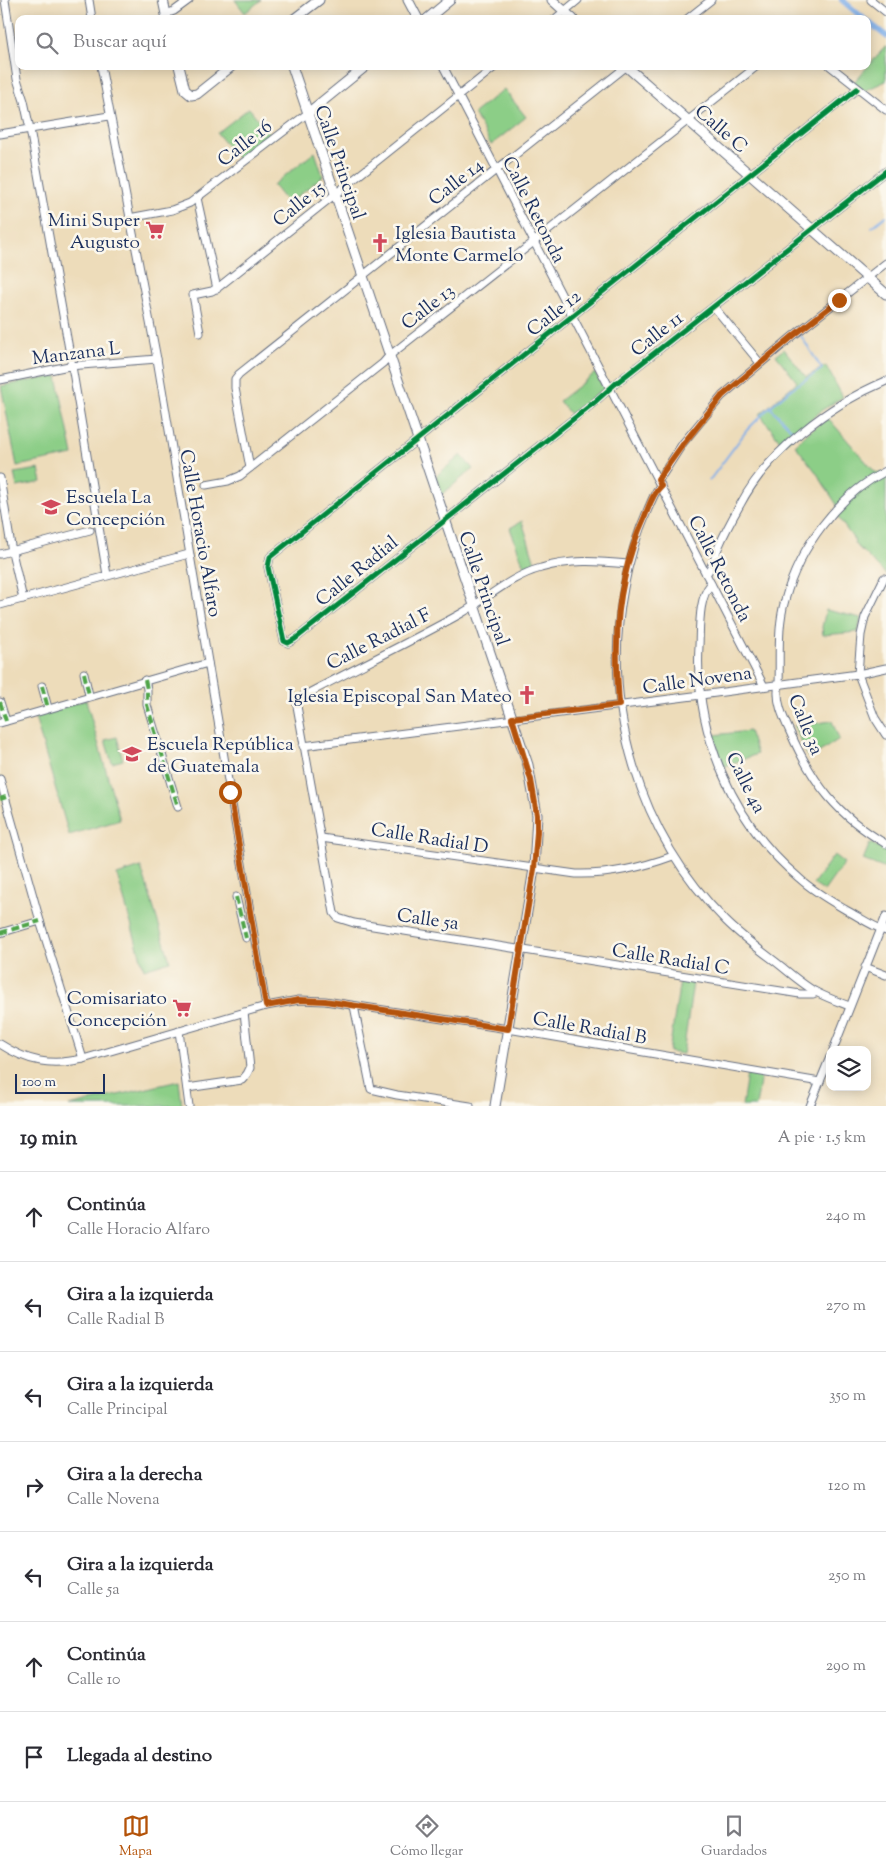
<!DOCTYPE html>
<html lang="es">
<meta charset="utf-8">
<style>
body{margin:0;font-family:"Sorts Mill Goudy",serif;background:#f7f7f7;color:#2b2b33}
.controls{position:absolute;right:15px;bottom:15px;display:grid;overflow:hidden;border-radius:10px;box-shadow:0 2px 12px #0003}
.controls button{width:45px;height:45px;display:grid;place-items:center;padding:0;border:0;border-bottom:1px solid #e1e1e2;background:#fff;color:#2b2b33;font:25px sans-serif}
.scale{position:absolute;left:15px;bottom:12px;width:90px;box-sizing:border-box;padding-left:5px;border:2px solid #1b2f5e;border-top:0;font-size:14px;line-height:18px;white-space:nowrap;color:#1b2f5e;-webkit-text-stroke:4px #fbf7ec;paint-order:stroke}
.stop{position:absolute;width:15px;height:15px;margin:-11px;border:4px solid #b45309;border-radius:50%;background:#fff}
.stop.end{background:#b45309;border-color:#fff;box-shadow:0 1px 5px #0008}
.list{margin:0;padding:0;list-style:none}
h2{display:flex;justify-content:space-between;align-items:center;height:65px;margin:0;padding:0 20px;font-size:21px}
h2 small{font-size:16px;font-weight:400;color:#7c7c81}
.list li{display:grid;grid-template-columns:32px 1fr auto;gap:15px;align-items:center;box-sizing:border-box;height:90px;padding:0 20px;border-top:1px solid #e1e1e2}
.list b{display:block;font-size:19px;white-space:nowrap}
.list p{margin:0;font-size:16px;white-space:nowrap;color:#7c7c81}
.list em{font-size:16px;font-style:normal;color:#7c7c81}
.icon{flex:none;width:28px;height:28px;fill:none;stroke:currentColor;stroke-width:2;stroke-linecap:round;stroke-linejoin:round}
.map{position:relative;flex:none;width:886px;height:1106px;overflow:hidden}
.search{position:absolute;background:#fff;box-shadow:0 2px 12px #0003;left:15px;right:15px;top:15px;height:55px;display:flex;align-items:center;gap:12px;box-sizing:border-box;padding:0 18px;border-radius:10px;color:#7c7c81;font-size:19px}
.sheet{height:695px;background:#fff}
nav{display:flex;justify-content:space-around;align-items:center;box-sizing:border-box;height:70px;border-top:1px solid #e1e1e2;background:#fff;font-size:14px;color:#7c7c81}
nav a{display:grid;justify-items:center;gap:2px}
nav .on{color:#b45309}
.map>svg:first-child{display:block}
.green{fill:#8cce87;stroke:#547e72}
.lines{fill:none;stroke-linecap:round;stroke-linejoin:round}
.stream{stroke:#7eaee9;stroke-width:2}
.canal{stroke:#7eaee9;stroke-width:6}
.minor-casing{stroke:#646c7e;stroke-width:9}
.tertiary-casing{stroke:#646c7e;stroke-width:11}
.minor{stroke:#fff;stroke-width:7}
.tertiary{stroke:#fff;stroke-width:9}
.quiet{stroke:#4fa44a;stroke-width:4;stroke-dasharray:8 4;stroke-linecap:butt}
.cycleway-casing{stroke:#fbf7ec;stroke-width:8}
.cycleway{stroke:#00873e;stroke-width:5}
.route{stroke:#b45309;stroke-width:6}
.labels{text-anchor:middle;stroke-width:5;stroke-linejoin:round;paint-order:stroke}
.street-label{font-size:19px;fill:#1b2f5e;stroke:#fbf7ec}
.poi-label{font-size:19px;fill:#1b2f5e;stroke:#fbf7ec;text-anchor:end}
</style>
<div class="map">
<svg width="886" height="1106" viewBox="0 0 886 1106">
<rect width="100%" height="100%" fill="#fbf7ec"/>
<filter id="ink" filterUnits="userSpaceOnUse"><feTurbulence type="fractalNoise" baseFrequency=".02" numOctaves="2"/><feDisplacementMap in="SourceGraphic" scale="10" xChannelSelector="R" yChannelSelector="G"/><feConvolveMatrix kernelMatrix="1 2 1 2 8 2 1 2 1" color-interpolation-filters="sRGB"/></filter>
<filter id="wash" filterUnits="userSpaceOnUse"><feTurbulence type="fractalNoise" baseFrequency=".0096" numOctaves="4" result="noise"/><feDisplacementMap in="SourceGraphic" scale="20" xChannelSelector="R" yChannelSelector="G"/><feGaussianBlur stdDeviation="1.12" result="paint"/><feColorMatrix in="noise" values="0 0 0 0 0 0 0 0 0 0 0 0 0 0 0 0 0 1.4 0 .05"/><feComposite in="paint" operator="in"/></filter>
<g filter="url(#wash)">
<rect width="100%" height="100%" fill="#eddcba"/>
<g class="green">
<polygon points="235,0 261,0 245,13"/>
<polygon points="885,47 886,47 886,81 864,91 854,82"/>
<polygon points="504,89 526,117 491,145 474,113"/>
<polygon points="249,108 271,135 239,160 217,133"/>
<polygon points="315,152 323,176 288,204 273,185"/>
<polygon points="784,349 806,377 826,366 843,397 822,410 783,445 760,414 797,382 776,355"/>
<polygon points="595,373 604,389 571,415 559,401"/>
<polygon points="57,376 73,455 17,466 1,386"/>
<polygon points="828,418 875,472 886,474 886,575 854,543 855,541 837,516 837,505 816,472 795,445 811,430"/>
<polygon points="461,455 473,469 441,495 436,476"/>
<polygon points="39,469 42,482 17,487 14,473"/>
<polygon points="522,521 536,566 525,569 510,528"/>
<polygon points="826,610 861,618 858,632 823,635 822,627"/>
<polygon points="86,700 120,820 69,835 34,714"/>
<polygon points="832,721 839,739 809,759 794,726"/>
<polygon points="749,731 757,754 723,767 714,735"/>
<polygon points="117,737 123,760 112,763 105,740"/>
<polygon points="870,843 886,851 886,869 863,860"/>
<polygon points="834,855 844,863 824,891 813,884"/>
<polygon points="141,867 170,961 144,969 117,875"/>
<polygon points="680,981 693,983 683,1054 669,1052"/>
<polygon points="747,1074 761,1076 756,1106 742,1106"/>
<polygon points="179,1081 182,1106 69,1106"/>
</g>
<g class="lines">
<g class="stream">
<polyline points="872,227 886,216"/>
<polyline points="794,432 770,407 791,389 822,369 801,336"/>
<polyline points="709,481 747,430 770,407"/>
</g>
<g class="canal">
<polyline points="842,0 864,19"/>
<polyline points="867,21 886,36"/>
</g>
</g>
</g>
<g filter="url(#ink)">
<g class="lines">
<g class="minor-casing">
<g id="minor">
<polyline points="5,0 17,79 24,101 30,129 72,366 107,575"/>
<polyline points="89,0 92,19"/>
<polyline points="871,0 886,12"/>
<polyline points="166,14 174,11 189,0"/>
<polyline points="555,19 578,0"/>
<polyline points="687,19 711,0"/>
<polyline points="101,66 157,359 266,1006"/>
<polyline points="443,66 764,686"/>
<polyline points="830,66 886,110"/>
<polyline points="857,89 270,557 268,567 284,641 288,643 295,639 596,401 615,384 886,171"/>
<polyline points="0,134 109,116"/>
<polyline points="197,198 217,289"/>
<polyline points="129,218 172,210 190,203 308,113"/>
<polyline points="714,307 760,363"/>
<polyline points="200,333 193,295 212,291 220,286 496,66"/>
<polyline points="0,380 69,366 157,359"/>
<polyline points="250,468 235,388 235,379 239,374 627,66"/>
<path d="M886,471C838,495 799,548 785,600C777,627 780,656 779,684C775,700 783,717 790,732C813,784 837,815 886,844"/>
<polyline points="0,478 12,552 23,599"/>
<polyline points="658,479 663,474 683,443 722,396 793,336 886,263"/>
<polyline points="206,485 228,481 240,476 383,363 389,356 757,66"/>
<path d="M661,485C654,492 652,501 648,509C637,534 629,560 624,588C601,707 639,834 726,921C740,935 756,947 772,959C787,970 802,985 818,993C828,998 839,1002 849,1006"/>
<polyline points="0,554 90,530"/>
<path d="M628,564C598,561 570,559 541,568C511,576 488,598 462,613C410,642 356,668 303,696L298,700L297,706L334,913L338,918L354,923L800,994H813L816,992"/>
<path d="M706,574C713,567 715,555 719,546C725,532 732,519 740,505C769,450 829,405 886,381"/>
<polyline points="884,578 865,617 861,635 858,674 875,718 886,735"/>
<path d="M711,584C698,598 700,628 699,646C694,732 733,823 799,878C813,891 829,900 846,910C859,917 872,926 886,931"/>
<polyline points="0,605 189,554"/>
<polyline points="84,673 89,695"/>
<polyline points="145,680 147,689 147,705 178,807"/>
<polyline points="42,686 48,708"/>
<polyline points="0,702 6,721"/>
<polyline points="0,723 208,663"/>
<polyline points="303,746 701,695 858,674 886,668"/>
<polyline points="0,779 40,921 83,1059"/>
<path d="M321,838L576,874C609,875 643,867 673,856"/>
<polyline points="236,897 246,938"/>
<polyline points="0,933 40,921"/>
<polyline points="865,967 886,975"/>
<polyline points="354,1006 371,1089 397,1095 470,1106"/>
<polyline points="179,1031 189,1106"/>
<path d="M0,1044C28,1062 50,1066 83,1059L266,1006L299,1000L325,1001L508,1029L820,1082"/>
<polyline points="833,1050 886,916"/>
<polyline points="187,1088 242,1080 247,1074 250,1068 244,1012"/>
<polyline points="810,1106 830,1057"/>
</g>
</g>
<g class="tertiary-casing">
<g id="tertiary">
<polyline points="163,0 167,19"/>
<polyline points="408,0 418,19"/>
<polyline points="552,0 573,19"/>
<polyline points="294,19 319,0"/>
<polyline points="427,19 450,0"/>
<polyline points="179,66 185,90 191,95 197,94 232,66"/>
<polyline points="292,66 528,765 537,815 534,869 495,1106"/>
<polyline points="626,66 886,294"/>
<polyline points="308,113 366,66"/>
</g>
</g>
<use href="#minor" class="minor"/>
<use href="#tertiary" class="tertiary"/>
<g class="quiet">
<polyline points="84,673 89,695"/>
<polyline points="145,680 147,689 147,705 178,807"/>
<polyline points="42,686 48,708"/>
<polyline points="0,702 6,721"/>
<polyline points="0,799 6,797"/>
<polyline points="236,897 246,938"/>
<polyline points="0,933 40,921"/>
</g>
<g class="cycleway-casing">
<polyline id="cycleway" points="857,89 270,557 268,567 284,641 288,643 295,639 596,401 615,384 886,171"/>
</g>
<use href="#cycleway" class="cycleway"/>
</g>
</g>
<g class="lines" filter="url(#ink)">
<path class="route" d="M230,792L266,1006L299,1000L325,1001L508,1029L534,869L537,832V815L531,780L512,718L619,705C618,685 616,664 617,644C617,601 627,555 645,516C649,506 653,493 661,486L658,479L684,443L722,396L793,336L839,300"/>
</g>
<defs>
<g id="supermarket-bare" transform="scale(1.5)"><path d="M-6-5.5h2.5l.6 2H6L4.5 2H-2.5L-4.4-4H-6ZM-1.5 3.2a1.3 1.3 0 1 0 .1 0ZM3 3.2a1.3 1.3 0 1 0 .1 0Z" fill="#d1495b" stroke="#fbf7ec" stroke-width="2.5" paint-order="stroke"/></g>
<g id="church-bare" transform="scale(1.5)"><path d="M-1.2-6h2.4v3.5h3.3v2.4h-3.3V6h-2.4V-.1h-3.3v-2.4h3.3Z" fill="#d1495b" stroke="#fbf7ec" stroke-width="2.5" paint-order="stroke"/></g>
<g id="school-bare" transform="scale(1.5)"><path d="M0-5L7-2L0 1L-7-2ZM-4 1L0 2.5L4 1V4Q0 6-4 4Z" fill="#d1495b" stroke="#fbf7ec" stroke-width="2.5" paint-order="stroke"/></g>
</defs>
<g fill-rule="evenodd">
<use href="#supermarket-bare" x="155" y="230"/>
<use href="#church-bare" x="380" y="243"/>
<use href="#school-bare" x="51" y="507"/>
<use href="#church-bare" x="527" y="695"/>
<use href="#school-bare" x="132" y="754"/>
<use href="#supermarket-bare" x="182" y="1008"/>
</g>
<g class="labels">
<g class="street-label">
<text transform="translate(722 128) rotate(41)" y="7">Calle C</text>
<text transform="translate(244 142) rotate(-38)" y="7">Calle 16</text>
<text transform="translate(341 162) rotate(71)" y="7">Calle Principal</text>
<text transform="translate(455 181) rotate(-38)" y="7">Calle 14</text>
<text transform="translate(298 203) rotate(-39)" y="7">Calle 15</text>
<text transform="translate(535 209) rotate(63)" y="7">Calle Retonda</text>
<text transform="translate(427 306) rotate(-38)" y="7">Calle 13</text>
<text transform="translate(553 312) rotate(-38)" y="7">Calle 12</text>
<text transform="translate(656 333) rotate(-38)" y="7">Calle 11</text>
<text transform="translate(76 352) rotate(-7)" y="7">Manzana L</text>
<text transform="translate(202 533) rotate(80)" y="7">Calle Horacio Alfaro</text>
<text transform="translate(721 568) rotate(63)" y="7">Calle Retonda</text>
<text transform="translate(356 570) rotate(-39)" y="7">Calle Radial</text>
<text transform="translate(485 588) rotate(71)" y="7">Calle Principal</text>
<text transform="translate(378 638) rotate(-27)" y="7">Calle Radial F</text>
<text transform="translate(697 679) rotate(-8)" y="7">Calle Novena</text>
<text transform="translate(807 724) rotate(68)" y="7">Calle 3a</text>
<text transform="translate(747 782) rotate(63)" y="7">Calle 4a</text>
<text transform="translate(430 837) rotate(9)" y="7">Calle Radial D</text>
<text transform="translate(428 918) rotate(8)" y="7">Calle 5a</text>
<text transform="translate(671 958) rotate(9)" y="7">Calle Radial C</text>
<text transform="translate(590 1027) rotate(10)" y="7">Calle Radial B</text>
</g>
<g class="poi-label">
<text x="140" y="226">Mini Super<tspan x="140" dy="22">Augusto</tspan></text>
<text x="395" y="239" text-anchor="start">Iglesia Bautista<tspan x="395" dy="22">Monte Carmelo</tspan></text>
<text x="66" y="503" text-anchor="start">Escuela La<tspan x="66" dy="22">Concepción</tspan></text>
<text x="512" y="702">Iglesia Episcopal San Mateo</text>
<text x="147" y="750" text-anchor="start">Escuela República<tspan x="147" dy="22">de Guatemala</tspan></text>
<text x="167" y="1004">Comisariato<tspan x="167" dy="22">Concepción</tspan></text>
</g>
</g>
</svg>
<div class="controls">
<button><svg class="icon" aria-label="layers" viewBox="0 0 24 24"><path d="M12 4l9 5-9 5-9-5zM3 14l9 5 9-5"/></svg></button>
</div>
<div class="scale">100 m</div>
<div class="stop" style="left:230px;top:792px"></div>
<div class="stop end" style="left:839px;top:300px"></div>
<div class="search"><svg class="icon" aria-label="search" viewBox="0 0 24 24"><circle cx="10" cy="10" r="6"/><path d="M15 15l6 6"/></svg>Buscar aquí</div>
</div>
<section class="sheet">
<h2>19 min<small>A pie · 1.5 km</small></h2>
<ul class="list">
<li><svg class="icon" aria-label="ahead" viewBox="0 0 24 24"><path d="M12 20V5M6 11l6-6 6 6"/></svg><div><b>Continúa</b><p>Calle Horacio Alfaro</p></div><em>240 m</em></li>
<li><svg class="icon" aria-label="left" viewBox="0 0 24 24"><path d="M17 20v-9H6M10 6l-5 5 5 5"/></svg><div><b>Gira a la izquierda</b><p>Calle Radial B</p></div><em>270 m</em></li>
<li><svg class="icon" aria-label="left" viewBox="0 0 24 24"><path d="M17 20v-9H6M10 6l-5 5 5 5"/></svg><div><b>Gira a la izquierda</b><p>Calle Principal</p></div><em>350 m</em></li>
<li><svg class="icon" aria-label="right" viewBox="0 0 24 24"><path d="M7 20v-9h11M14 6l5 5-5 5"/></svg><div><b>Gira a la derecha</b><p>Calle Novena</p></div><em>120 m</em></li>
<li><svg class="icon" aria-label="left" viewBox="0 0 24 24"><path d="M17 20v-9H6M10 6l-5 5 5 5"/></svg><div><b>Gira a la izquierda</b><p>Calle 5a</p></div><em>250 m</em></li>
<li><svg class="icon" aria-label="ahead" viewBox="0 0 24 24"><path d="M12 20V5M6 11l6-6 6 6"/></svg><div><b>Continúa</b><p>Calle 10</p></div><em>290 m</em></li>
<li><svg class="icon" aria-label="arrive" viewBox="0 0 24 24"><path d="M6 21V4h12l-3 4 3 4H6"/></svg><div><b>Llegada al destino</b></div></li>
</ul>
</section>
<nav>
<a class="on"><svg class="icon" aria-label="map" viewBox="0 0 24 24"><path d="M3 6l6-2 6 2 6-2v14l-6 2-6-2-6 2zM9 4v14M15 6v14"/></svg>Mapa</a>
<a><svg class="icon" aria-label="directions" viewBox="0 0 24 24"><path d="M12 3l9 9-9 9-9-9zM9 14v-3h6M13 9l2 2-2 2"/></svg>Cómo llegar</a>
<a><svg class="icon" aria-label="saved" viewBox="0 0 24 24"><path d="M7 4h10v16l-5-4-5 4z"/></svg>Guardados</a>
</nav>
